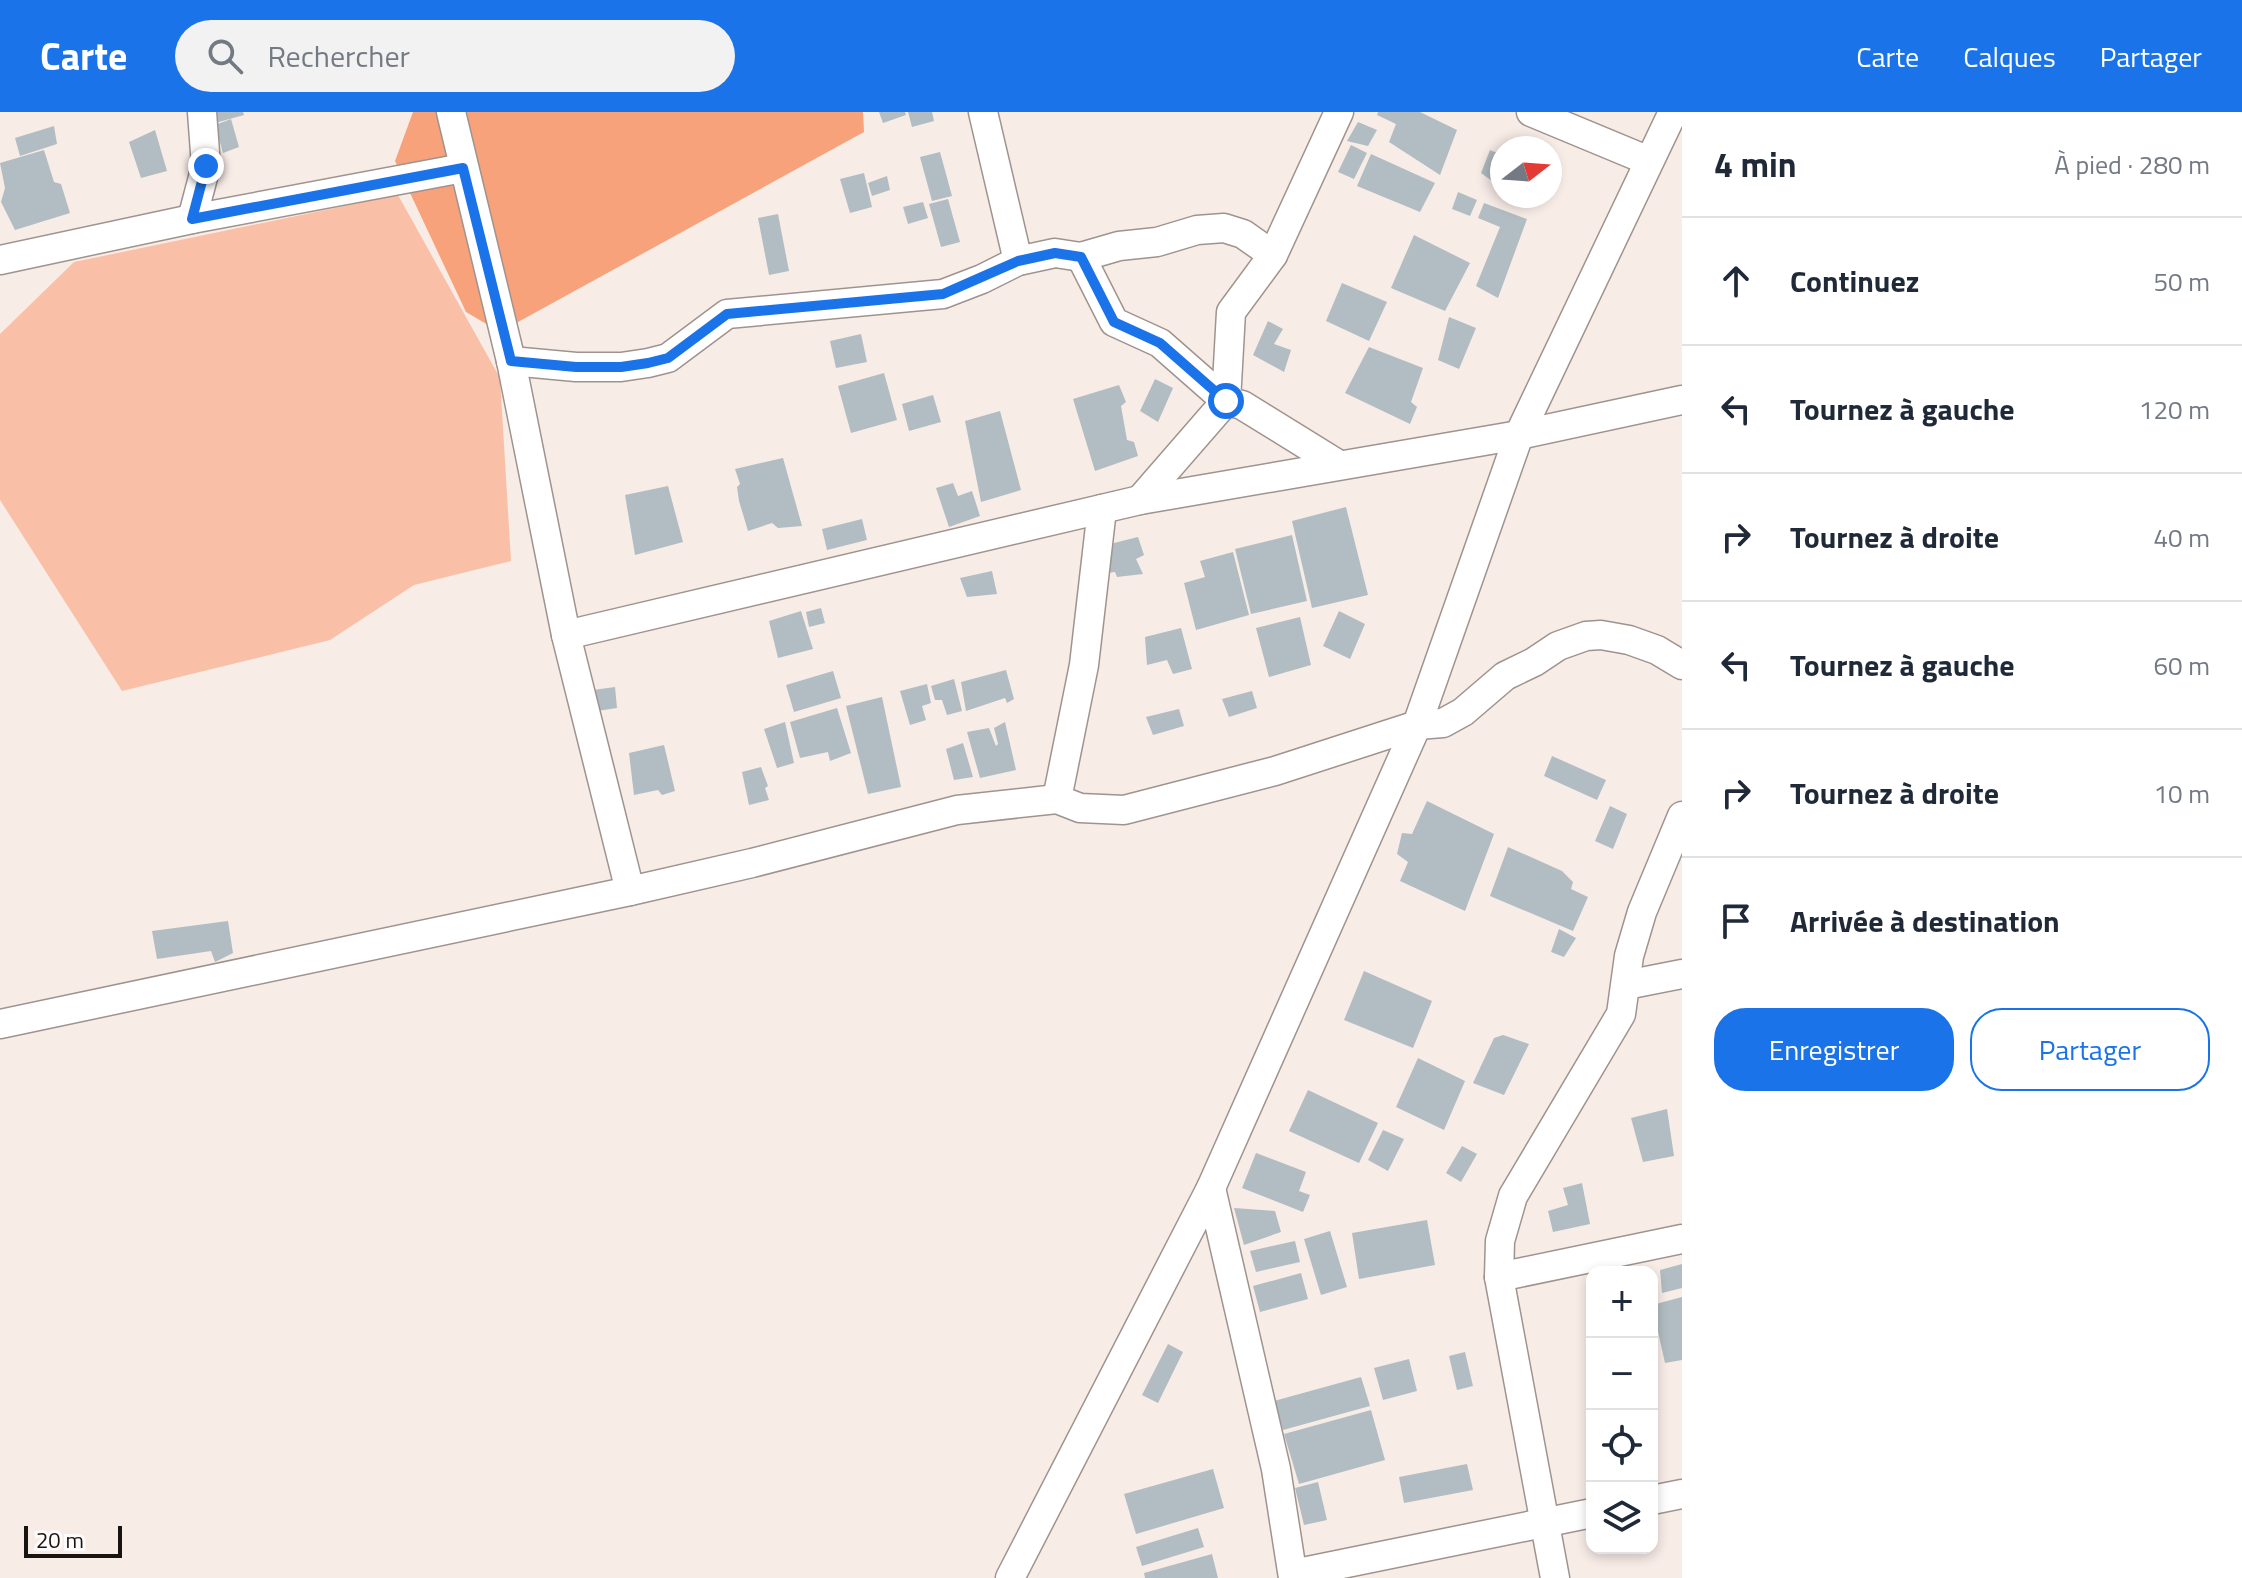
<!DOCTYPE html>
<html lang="fr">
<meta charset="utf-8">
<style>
body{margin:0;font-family:"Titillium Web",sans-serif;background:#f2f2f3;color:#1f2937}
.controls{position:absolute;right:24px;bottom:24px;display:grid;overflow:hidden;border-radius:16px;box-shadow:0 4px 12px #0003}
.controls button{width:72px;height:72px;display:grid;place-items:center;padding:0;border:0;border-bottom:2px solid #e0e1e3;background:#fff;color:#1f2937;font:40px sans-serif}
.compass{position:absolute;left:1490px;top:24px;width:72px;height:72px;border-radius:50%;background:#fff;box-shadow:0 4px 12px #0003;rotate:73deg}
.scale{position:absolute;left:24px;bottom:20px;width:98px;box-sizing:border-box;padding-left:8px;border:4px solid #181412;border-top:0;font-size:22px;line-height:28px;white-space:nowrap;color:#181412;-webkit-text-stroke:6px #fefbfa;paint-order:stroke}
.stop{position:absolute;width:24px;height:24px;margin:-18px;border:6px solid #1a73e8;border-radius:50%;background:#fff}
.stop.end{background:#1a73e8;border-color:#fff;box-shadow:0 2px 8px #0008}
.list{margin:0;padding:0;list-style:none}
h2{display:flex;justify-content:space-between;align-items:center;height:104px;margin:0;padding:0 32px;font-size:34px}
h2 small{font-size:26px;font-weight:400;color:#747a83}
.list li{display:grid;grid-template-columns:52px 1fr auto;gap:24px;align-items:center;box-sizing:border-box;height:128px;padding:0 32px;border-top:2px solid #e0e1e3}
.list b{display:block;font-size:30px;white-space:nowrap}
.list em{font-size:26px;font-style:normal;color:#747a83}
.actions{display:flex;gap:16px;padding:24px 32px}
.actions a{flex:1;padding:18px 0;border:2px solid #1a73e8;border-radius:32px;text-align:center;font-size:28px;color:#1a73e8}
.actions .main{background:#1a73e8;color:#fff}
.icon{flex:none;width:44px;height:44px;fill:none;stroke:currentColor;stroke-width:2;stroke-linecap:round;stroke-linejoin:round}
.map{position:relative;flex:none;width:1682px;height:1466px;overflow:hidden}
header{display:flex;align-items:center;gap:48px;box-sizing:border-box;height:112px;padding:0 40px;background:#1a73e8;color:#fff}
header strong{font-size:38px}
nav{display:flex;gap:44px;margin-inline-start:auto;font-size:28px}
.search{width:560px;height:72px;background:#f2f2f3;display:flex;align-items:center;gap:20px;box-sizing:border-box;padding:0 28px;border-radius:44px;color:#747a83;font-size:30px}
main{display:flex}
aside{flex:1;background:#fff}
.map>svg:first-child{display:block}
.green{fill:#f9c0a7}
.forest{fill:#f8a27b}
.building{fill:#b1bdc2}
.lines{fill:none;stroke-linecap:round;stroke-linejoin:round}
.street-casing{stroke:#9f938e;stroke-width:31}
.street{stroke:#fff;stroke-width:28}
.route{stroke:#1a73e8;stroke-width:10}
</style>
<header>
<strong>Carte</strong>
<div class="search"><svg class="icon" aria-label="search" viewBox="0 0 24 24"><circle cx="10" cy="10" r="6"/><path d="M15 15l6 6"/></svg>Rechercher</div>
<nav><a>Carte</a><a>Calques</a><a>Partager</a></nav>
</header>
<main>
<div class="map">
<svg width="1682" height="1466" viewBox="0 0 1682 1466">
<rect width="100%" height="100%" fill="#f8ece7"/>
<polygon class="green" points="398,83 500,266 511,449 414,473 330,528 122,579 0,388 0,222 74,150"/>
<polygon class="forest" points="413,0 863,0 864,20 500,220 466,200 395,49"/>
<g class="building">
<polygon points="213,0 243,0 244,3 215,11"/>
<polygon points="879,0 905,0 906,3 883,11"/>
<polygon points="908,0 932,0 934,9 912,15"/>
<polygon points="1378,0 1420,0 1457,18 1440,63 1389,30 1396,12 1377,3"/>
<polygon points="231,7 239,35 223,41 215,13"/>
<polygon points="1358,10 1377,18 1368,34 1347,29"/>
<polygon points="54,14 57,32 20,44 15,26"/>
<polygon points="155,18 167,59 141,66 129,30"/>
<polygon points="1351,33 1367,41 1354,67 1338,60"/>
<polygon points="44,38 54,70 61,72 70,101 15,118 1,90 5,76 0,51"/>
<polygon points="1490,38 1502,43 1502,76 1481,61"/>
<polygon points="940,40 952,84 932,89 920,45"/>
<polygon points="1371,42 1435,71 1420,100 1357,74"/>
<polygon points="864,61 872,95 850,101 840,67"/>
<polygon points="887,64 890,78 872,84 868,71"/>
<polygon points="1458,80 1477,88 1470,104 1452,97"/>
<polygon points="1514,84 1534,84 1530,94"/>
<polygon points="948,87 960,130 941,135 929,92"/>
<polygon points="923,90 928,106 908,112 903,95"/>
<polygon points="1484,91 1527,107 1498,186 1476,174 1500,115 1478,106"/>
<polygon points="778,102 789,159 769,163 758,106"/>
<polygon points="1414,123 1470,151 1445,199 1391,176"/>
<polygon points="1342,171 1387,190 1369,229 1326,209"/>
<polygon points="1449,205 1476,216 1459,257 1438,248"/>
<polygon points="1268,209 1283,217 1274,232 1291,238 1284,260 1253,243"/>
<polygon points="861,222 867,250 836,256 830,229"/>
<polygon points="1369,235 1423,256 1411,290 1417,295 1410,312 1345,281"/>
<polygon points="884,261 897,308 851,321 838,274"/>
<polygon points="1155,267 1173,276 1158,310 1140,299"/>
<polygon points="1119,273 1126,290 1121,294 1127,328 1134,330 1138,344 1095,359 1073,287"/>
<polygon points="933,283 941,310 909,319 902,292"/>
<polygon points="1000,299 1021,378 981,390 965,309"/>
<polygon points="783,346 802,414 778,416 772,411 748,419 739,389 737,375 740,372 735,357"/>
<polygon points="953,371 958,384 972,379 980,404 949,415 936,376"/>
<polygon points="668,374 683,430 635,443 625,383"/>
<polygon points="1346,395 1368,483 1312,496 1292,409"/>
<polygon points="862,407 867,428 827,438 822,417"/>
<polygon points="1292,423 1307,489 1251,502 1235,437"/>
<polygon points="1138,425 1144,443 1136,447 1143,462 1117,465 1115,460 1106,461 1106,433"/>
<polygon points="1233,440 1249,503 1196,518 1184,471 1205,465 1200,449"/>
<polygon points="992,459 997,482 967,485 960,466"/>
<polygon points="821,496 825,511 809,515 806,500"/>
<polygon points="801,499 813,537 778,546 769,509"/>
<polygon points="1339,499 1365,512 1350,547 1323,534"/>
<polygon points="1300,505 1311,553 1269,565 1256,516"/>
<polygon points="1181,516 1192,557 1173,562 1167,548 1147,553 1145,525"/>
<polygon points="1006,558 1014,587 1007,591 1005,586 966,599 961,570"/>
<polygon points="833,559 841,586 794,600 786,573"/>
<polygon points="954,567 962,599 947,603 942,588 935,588 931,574"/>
<polygon points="927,572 931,591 922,594 926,608 910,613 900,579"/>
<polygon points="615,575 617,596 597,599 593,578"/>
<polygon points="1252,579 1257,596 1229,605 1222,587"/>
<polygon points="882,585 901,675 868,682 846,594"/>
<polygon points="837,596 851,641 830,649 828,640 800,646 790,610"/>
<polygon points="1179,597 1184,614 1153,623 1146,605"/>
<polygon points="785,610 794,651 777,656 764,617"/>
<polygon points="1005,610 1016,658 980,666 967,620 989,616 996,634 998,632 994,616"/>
<polygon points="963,631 973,665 954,668 946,637"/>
<polygon points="664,633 675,679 662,683 658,678 634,683 629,641"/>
<polygon points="1552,644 1606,668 1597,688 1544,664"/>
<polygon points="761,655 768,674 765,676 769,688 749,693 742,660"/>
<polygon points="1427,689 1494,722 1465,799 1400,769 1408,750 1397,742 1402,721 1412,722"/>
<polygon points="1610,694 1627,702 1613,737 1595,729"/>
<polygon points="1508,735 1562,759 1573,770 1571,777 1588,785 1573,819 1490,784"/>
<polygon points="228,809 233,841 215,850 211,839 157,847 152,819"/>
<polygon points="1559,817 1576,826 1564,845 1551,840"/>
<polygon points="1364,859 1432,889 1413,936 1344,908"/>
<polygon points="1503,923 1529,932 1504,983 1473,971 1494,926"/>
<polygon points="1418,946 1465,969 1444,1018 1396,995"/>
<polygon points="1308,978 1378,1011 1359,1051 1289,1019"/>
<polygon points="1667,997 1674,1044 1643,1050 1631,1006"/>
<polygon points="1383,1018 1404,1027 1388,1059 1368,1048"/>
<polygon points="1462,1034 1477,1042 1461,1070 1446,1061"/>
<polygon points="1256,1041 1306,1060 1299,1079 1310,1083 1303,1100 1242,1076"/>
<polygon points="1582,1071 1590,1112 1553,1120 1548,1099 1568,1093 1563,1076"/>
<polygon points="1234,1096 1275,1099 1281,1120 1244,1133"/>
<polygon points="1427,1108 1435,1153 1359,1167 1352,1121"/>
<polygon points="1330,1119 1347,1175 1321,1183 1304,1127"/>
<polygon points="1295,1129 1300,1150 1256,1160 1250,1139"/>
<polygon points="1682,1152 1682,1176 1662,1181 1660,1158"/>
<polygon points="1301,1161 1308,1187 1260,1200 1253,1174"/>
<polygon points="1682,1185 1682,1248 1665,1251 1652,1193"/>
<polygon points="1168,1232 1183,1240 1158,1291 1142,1283"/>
<polygon points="1465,1240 1473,1274 1457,1278 1449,1244"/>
<polygon points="1409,1247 1417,1279 1383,1288 1374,1256"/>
<polygon points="1361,1265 1370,1294 1283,1318 1274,1289"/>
<polygon points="1371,1298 1385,1348 1299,1372 1284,1322"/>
<polygon points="1467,1352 1473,1378 1404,1391 1399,1365"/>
<polygon points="1213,1357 1224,1396 1136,1422 1124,1382"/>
<polygon points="1318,1370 1327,1408 1304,1413 1295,1376"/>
<polygon points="1198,1416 1204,1435 1142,1454 1136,1435"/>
<polygon points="1212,1442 1218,1466 1145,1466 1144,1461"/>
</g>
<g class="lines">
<g class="street-casing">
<g id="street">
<polyline points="451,0 511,249 566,523 630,779"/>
<polyline points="983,0 1018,149"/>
<polyline points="1531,0 1649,49"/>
<polyline points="192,107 206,54 202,0"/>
<polyline points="1081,145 1114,210 1160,231 1226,289 1242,293 1339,353"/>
<polyline points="0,148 192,107 463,56"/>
<polyline points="511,249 576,255 621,255 648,251 668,246 727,202 943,182 982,167 1018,149 1055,141 1081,145 1119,134 1157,130 1197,118 1224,116 1243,122 1273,143"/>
<polyline points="1140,388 1226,289 1231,200 1273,143 1339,0"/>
<polyline points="566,523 1140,388 1519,323 1682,288"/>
<polyline points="1057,687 1084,553 1102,397"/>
<polyline points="1626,873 1682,862"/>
<polyline points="0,912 630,779 752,751 957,698 1057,687 1080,696 1124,698 1275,659 1417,613 1443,611 1463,600 1505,564 1534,550 1558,534 1586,524 1601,523 1629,528 1657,538 1682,553"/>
<polyline points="1211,1076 1276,1357 1293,1466"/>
<polyline points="1499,1165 1682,1127"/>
<polyline points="1652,1388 1682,1382"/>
<polyline points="1293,1462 1592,1401"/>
<polyline points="1010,1466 1211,1076 1417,613 1519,323 1673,0"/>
<polyline points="1555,1466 1499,1165 1500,1129 1513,1084 1621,902 1629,844 1642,800 1682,704"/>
</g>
</g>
<use href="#street" class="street"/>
</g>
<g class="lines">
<polyline class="route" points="206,54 192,107 463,56 511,249 576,255 621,255 648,251 668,246 727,202 943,182 1018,149 1055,141 1081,145 1114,210 1160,231 1226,289"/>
</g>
</svg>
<div class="controls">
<button>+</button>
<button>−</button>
<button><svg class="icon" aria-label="locate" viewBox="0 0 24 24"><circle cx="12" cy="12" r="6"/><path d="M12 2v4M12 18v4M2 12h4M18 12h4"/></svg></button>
<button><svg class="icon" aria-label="layers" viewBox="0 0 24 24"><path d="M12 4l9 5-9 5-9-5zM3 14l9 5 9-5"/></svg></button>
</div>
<svg class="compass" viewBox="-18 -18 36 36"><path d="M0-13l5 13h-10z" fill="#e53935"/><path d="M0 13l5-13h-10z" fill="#747a83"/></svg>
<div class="scale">20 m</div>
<div class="stop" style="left:1226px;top:289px"></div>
<div class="stop end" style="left:206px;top:54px"></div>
</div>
<aside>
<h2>4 min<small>À pied · 280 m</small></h2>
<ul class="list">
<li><svg class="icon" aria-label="ahead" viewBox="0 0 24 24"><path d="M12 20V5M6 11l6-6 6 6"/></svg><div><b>Continuez</b></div><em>50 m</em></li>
<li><svg class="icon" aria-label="left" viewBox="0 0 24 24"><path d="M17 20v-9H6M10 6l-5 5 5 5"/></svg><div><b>Tournez à gauche</b></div><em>120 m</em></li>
<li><svg class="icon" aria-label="right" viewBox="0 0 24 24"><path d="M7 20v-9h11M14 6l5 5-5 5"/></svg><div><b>Tournez à droite</b></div><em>40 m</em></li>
<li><svg class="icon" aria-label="left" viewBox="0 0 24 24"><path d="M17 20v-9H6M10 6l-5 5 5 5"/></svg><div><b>Tournez à gauche</b></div><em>60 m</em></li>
<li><svg class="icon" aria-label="right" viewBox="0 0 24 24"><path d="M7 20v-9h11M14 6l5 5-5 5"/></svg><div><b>Tournez à droite</b></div><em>10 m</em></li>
<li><svg class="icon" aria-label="arrive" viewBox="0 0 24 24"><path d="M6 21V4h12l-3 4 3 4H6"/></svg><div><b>Arrivée à destination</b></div></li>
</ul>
<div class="actions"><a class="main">Enregistrer</a><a>Partager</a></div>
</aside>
</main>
